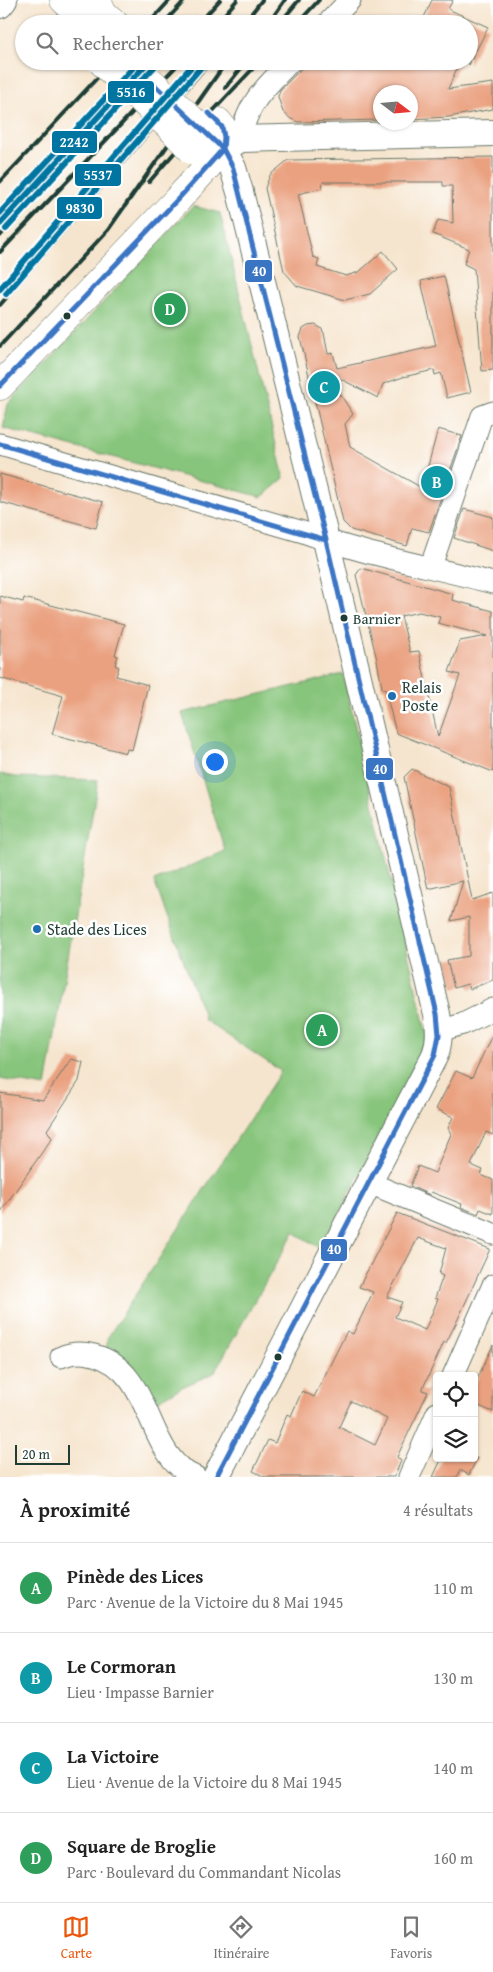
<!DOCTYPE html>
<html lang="fr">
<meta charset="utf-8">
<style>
body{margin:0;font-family:"Gentium Book Plus",serif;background:#f2f2f2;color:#222}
.controls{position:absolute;right:15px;bottom:15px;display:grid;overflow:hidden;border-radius:5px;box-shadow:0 1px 4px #0004}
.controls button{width:45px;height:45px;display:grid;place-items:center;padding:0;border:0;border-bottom:1px solid #e0e0e0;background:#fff;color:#222;font:25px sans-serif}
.compass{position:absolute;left:373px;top:85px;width:45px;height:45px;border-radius:50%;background:#fff;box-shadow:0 1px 4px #0004;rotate:106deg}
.scale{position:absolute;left:15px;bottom:12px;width:55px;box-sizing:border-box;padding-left:5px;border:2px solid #1f3d34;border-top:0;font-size:14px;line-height:18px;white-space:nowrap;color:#1f3d34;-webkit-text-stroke:4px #fff;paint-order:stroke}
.you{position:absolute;left:214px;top:761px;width:18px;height:18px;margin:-12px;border:4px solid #fff;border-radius:50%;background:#1a73e8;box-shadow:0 0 0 8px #1a73e833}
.badge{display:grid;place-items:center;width:32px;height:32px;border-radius:50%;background:#ea580c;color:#fff;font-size:16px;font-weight:700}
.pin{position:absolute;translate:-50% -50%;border:2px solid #fff;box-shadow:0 1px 5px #0006}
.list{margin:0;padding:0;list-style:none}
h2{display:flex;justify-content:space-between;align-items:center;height:65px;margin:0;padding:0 20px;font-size:21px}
h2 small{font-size:16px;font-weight:400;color:#767676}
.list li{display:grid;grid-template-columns:32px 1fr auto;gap:15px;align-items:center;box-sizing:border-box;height:90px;padding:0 20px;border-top:1px solid #e0e0e0}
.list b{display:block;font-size:19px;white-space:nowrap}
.list p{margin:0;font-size:16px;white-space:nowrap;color:#767676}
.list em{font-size:16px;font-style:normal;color:#767676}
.icon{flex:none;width:28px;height:28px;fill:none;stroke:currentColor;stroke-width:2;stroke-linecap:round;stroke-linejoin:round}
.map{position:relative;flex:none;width:493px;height:1477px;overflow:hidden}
.search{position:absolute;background:#fff;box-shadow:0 1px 4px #0004;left:15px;right:15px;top:15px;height:55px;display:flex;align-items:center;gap:12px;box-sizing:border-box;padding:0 18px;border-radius:28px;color:#767676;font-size:19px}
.sheet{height:425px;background:#fff}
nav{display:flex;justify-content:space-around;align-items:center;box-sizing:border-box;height:70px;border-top:1px solid #e0e0e0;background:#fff;font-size:14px;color:#767676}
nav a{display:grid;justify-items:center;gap:2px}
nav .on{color:#ea580c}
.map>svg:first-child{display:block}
.green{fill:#87c57b;stroke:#538158}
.building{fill:#eaa180;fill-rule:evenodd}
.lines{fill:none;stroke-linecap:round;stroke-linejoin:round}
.minor-casing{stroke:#6a786a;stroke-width:23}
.tertiary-casing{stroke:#6a786a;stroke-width:28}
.primary-casing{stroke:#6a786a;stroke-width:29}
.minor{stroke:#fff;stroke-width:21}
.tertiary{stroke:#fff;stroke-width:26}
.primary{stroke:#fff;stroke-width:28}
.rail{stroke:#1f3d34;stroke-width:4}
.primary-bridge-casing{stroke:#6a786a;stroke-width:29;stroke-linecap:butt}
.primary-bridge{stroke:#fff;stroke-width:28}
.bus-1-casing{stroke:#fff;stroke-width:9}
.bus-1{stroke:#3a75c4;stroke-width:5}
.rail-1-casing{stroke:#fff;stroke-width:10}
.rail-2-casing{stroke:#fff;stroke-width:10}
.rail-3-casing{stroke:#fff;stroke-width:10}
.rail-4-casing{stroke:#fff;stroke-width:10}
.rail-5-casing{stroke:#fff;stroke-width:10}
.rail-1{stroke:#0075a1;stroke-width:6}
.rail-2{stroke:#0075a1;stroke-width:6}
.rail-3{stroke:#0075a1;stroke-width:6}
.rail-4{stroke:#0075a1;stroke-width:6}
.rail-5{stroke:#0075a1;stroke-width:6}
.bus-dot{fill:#1f3d34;stroke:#fff;stroke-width:2}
.poi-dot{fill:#1f6fb2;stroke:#fff;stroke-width:2}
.labels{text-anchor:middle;stroke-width:5;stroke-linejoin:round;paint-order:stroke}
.bus-label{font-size:15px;fill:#1f3d34;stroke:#fff;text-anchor:start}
.poi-label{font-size:16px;fill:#1f3d34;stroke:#fff;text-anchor:start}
.line-badge{stroke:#fff;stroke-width:2}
.badge-label{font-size:14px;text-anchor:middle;font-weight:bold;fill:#fff}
</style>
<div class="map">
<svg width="493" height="1477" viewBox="0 0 493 1477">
<rect width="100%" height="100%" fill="#fff"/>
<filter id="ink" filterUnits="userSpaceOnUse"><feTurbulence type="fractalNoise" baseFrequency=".02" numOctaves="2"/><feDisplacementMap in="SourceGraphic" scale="10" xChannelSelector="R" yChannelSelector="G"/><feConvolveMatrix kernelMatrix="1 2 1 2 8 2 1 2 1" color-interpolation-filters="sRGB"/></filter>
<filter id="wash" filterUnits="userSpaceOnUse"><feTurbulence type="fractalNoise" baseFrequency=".0096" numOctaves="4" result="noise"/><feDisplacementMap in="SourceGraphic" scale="20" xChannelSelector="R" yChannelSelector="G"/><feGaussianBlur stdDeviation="1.12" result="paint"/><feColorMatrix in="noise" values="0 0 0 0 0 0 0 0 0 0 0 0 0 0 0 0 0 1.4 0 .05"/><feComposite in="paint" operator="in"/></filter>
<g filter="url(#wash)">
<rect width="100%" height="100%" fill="#f6e5ce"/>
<g class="green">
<polygon points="193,206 220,213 284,478 262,497 3,428 8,404"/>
<polygon points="343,674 428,1040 321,1249 294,1232 214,1373 182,1387 146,1407 105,1359 108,1337 281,1071 203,1019 204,1016 154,881 225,851 182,713"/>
<polygon points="0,774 16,777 98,780 46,1087 0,1079"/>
</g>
<g id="blocks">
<g class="building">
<polygon points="432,0 453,0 448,9 488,27 469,65 469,24 421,24"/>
<polygon points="304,61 460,61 448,89 493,83 493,109 449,117 410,119 410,92 380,92 380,120 298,122 291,119 283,112 278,97 280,90 300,70"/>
<polygon points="493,157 493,370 482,371 474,269 464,264 469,249 433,234 438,220 453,223 452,186 443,186 443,182 323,182 322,188 298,194 313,257 319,259 317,267 346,276 359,272 383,251 398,269 370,294 345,300 297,286 284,271 265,188 270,175 288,160"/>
<polygon points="444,276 471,392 447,398 441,373 435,375 434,370 403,377 383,384 378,398 325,371 353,414 345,424 350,447 422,488 438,429 462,436 429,532 412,528 407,546 351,530 343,522 300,337 303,329 308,326 315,325 321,328 324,333 328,354 333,353 337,368 436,346 421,281"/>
<polygon points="0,474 103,502 96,528 0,502"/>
<polygon points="464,509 493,517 493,551 454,538"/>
<path d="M361,568L453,594L452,600L493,611V772L396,733L385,689L382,688L377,660L356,575ZM419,612L440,617L438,623L487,636L460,641L449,672L460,675L438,737L419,651L410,652L401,616Z"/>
<polygon points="0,596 23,602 24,598 124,624 115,655 118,656 115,665 119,667 116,676 148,685 132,750 127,749 126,753 52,734 63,696 0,678"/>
<polygon points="412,769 449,787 472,900 493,893 493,980 470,989 468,984 454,988 447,960 469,956 469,917 451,921 463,881 428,889 404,777"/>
<polygon points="493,1033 493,1135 486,1132 471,1165 483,1170 481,1175 493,1180 493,1214 480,1209 478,1214 461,1207 462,1204 431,1192 430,1195 410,1186 418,1166 435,1173 451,1134 448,1128 453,1117 436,1109 456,1071 472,1078"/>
<polygon points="71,1059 83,1062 79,1081 47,1130 52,1138 0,1213 0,1093 43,1100"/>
<path d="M397,1213L490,1249L458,1319L446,1343L444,1342L422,1390L428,1392L397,1457L401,1461L394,1477H265L253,1471L268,1440L275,1443L287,1414L291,1416L302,1391L314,1397L347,1331L353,1334L373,1292L359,1287ZM418,1238L446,1248L439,1274L443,1276L435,1298L438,1299L425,1330L395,1317L402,1302L387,1297ZM351,1401L387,1419L375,1445L339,1427Z"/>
<polygon points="493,1345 493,1412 474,1404 474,1386"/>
<polygon points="437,1458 477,1458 469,1475 460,1470 457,1477 433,1477 441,1460"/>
</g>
</g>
</g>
<g filter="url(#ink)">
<use href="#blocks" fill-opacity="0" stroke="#6a786a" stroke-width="1"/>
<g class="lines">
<g class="minor-casing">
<g id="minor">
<polyline points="327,24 350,0"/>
<path d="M241,139C246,103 267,86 291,61"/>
<path d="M0,444L303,532C364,555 430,566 493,583"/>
<polyline points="431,566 482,416 493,412"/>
<polyline points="439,1031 463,1024 493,1009"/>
<polyline points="367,1182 493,1234"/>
<path d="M61,1357C72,1352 82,1352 94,1355C155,1371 144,1457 196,1477"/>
<polyline points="453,1376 493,1285"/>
<polyline points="409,1477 437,1413"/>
</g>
</g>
<g class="tertiary-casing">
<g id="tertiary">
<polyline points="0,5 4,0"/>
<path d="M216,1477L435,1055C440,1041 440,1029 437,1014L326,540L240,192L233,168L223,149L241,139L493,133"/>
</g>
</g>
<g class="primary-casing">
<g id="primary">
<polyline points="64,0 89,24"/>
<polyline points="97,0 103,13 115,24"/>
<polyline points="0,386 179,198 223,149 224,137 222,127 218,122"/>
</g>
</g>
<use href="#minor" class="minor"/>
<use href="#tertiary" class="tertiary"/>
<use href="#primary" class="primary"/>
<g class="rail">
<polyline points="148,24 170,0"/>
<polyline points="163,24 185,0"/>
<polyline points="198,24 220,0"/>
<polyline points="216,24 237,0"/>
<polyline points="243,24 262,0"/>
<polyline points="268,24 285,0"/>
<polyline points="279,24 299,0"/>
<polyline points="297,24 319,0"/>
<polyline points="225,88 247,61"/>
<polyline points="0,182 113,61"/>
<polyline points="149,182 182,144 260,61"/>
<polyline points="0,236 163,61"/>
<polyline points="0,252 181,61"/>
<polyline points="0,305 211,61"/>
<polyline points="0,346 108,230 227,61"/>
</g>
<g class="primary-bridge-casing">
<g id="primary-bridge">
<polyline points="101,61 174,131 192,150"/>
<polyline points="129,61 207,134"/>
</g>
</g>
<use href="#primary-bridge" class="primary-bridge"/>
<g class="bus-1-casing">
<g id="bus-1">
<polyline points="129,61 223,149 233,168 326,540 437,1014 439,1035 435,1055 216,1477"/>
<polyline points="0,386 179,198 223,149 224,137 222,127 209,113"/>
<polyline points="0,444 326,540"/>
</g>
</g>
<use href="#bus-1" class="bus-1"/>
<g class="rail-1-casing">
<polyline id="rail-1" points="0,289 196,61"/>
</g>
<g class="rail-2-casing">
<polyline id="rail-2" points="0,224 149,61"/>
</g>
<g class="rail-3-casing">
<polyline id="rail-3" points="6,229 155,66"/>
</g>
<g class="rail-4-casing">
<polyline id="rail-4" points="6,294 202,66"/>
</g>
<g class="rail-5-casing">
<polyline id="rail-5" points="0,213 139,61"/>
</g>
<use href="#rail-1" class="rail-1"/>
<use href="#rail-2" class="rail-2"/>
<use href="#rail-3" class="rail-3"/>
<use href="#rail-4" class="rail-4"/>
<use href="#rail-5" class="rail-5"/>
</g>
</g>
<g class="bus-dot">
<circle cx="67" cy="316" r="4.5"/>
<circle cx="344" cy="618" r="4.5"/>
<circle cx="278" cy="1357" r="4.5"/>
</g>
<g class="poi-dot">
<circle cx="392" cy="696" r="5"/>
<circle cx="37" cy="929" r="5"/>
</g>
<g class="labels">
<g class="bus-label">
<text x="353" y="624">Barnier</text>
</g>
<g class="poi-label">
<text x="402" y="693">Relais<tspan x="402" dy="18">Poste</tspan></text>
<text x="47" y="935">Stade des Lices</text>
</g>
</g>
<g class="line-badge">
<rect x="107" y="80" width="48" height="24" rx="5" fill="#0075a1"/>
<rect x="51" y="130" width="47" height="24" rx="5" fill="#0075a1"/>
<rect x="74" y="163" width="48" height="24" rx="5" fill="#0075a1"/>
<rect x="56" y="196" width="47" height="24" rx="5" fill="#0075a1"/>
<rect x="244" y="259" width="29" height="24" rx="5" fill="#3a75c4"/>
<rect x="365" y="757" width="29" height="24" rx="5" fill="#3a75c4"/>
<rect x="320" y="1238" width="28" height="24" rx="5" fill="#3a75c4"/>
</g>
<g class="badge-label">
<text x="131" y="97">5516</text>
<text x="74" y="147">2242</text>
<text x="98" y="180">5537</text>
<text x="80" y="213">9830</text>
<text x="259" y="276">40</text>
<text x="380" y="774">40</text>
<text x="334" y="1254">40</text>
</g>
</svg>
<div class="controls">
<button><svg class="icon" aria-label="locate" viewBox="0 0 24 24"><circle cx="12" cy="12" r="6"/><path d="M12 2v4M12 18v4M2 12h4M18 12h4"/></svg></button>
<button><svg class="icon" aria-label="layers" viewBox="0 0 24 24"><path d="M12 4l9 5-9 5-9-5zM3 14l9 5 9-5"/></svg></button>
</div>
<svg class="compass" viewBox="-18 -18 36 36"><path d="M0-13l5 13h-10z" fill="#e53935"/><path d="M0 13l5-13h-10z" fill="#767676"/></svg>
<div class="scale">20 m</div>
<div class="you"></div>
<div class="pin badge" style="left:322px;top:1030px;background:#2e9e5b">A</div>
<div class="pin badge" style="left:437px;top:482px;background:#0f9aa8">B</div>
<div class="pin badge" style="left:324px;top:387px;background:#0f9aa8">C</div>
<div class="pin badge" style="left:170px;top:309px;background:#2e9e5b">D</div>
<div class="search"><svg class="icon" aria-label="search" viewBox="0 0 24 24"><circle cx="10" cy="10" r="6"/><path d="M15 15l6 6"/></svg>Rechercher</div>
</div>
<section class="sheet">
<h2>À proximité<small>4 résultats</small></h2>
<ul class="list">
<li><span class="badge" style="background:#2e9e5b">A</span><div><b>Pinède des Lices</b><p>Parc · Avenue de la Victoire du 8 Mai 1945</p></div><em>110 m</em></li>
<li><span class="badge" style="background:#0f9aa8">B</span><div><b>Le Cormoran</b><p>Lieu · Impasse Barnier</p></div><em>130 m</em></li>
<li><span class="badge" style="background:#0f9aa8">C</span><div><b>La Victoire</b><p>Lieu · Avenue de la Victoire du 8 Mai 1945</p></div><em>140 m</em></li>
<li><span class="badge" style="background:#2e9e5b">D</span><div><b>Square de Broglie</b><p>Parc · Boulevard du Commandant Nicolas</p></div><em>160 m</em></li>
</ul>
</section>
<nav>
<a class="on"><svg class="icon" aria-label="map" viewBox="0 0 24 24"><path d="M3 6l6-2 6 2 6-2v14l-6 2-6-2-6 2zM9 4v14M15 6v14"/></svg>Carte</a>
<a><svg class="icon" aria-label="directions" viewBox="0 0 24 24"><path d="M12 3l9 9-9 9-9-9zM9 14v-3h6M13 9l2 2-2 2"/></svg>Itinéraire</a>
<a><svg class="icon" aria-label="saved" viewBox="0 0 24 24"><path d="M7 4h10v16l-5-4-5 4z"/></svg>Favoris</a>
</nav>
